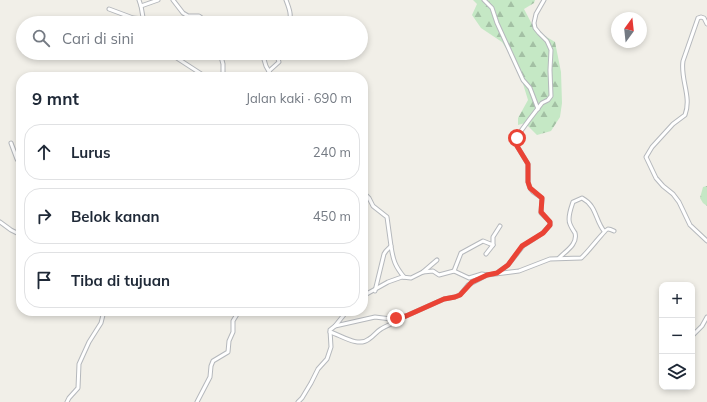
<!DOCTYPE html>
<html lang="id">
<meta charset="utf-8">
<style>
body{margin:0;font-family:Mulish,sans-serif;background:#f2f2f3;color:#1f2937}
.controls{position:absolute;right:12px;bottom:12px;display:grid;overflow:hidden;border-radius:8px;box-shadow:0 2px 6px #0003}
.controls button{width:36px;height:36px;display:grid;place-items:center;padding:0;border:0;border-bottom:1px solid #e0e1e3;background:#fff;color:#1f2937;font:20px sans-serif}
.compass{position:absolute;left:611px;top:12px;width:36px;height:36px;border-radius:50%;background:#fff;box-shadow:0 2px 6px #0003;rotate:15deg}
.stop{position:absolute;width:12px;height:12px;margin:-9px;border:3px solid #ea4335;border-radius:50%;background:#fff}
.stop.end{background:#ea4335;border-color:#fff;box-shadow:0 1px 4px #0008}
.list{margin:0;padding:0;list-style:none}
h2{display:flex;justify-content:space-between;align-items:center;height:52px;margin:0;padding:0 16px;font-size:17px}
h2 small{font-size:13px;font-weight:400;color:#747a83}
.list li{display:grid;grid-template-columns:26px 1fr auto;gap:12px;align-items:center;box-sizing:border-box;height:56px;margin:0 8px 8px;padding:0 8px;border:1px solid #e0e1e3;border-radius:16px}
.list b{display:block;font-size:15px;white-space:nowrap}
.list em{font-size:13px;font-style:normal;color:#747a83}
.icon{flex:none;width:22px;height:22px;fill:none;stroke:currentColor;stroke-width:2;stroke-linecap:round;stroke-linejoin:round}
.map{position:relative;flex:none;width:707px;height:402px;overflow:hidden}
.search{position:absolute;background:#fff;box-shadow:0 2px 6px #0003;left:16px;top:16px;width:352px;height:44px;display:flex;align-items:center;gap:10px;box-sizing:border-box;padding:0 14px;border-radius:22px;color:#747a83;font-size:15px}
.panel{position:absolute;background:#fff;box-shadow:0 2px 6px #0003;left:16px;top:72px;width:352px;height:244px;border-radius:16px}
.map>svg:first-child{display:block}
.forest{fill:url(#forest-firs)}
.lines{fill:none;stroke-linecap:round;stroke-linejoin:round}
.minor-casing{stroke:#b5b8bc;stroke-width:5}
.minor{stroke:#fff;stroke-width:3}
.route{stroke:#ea4335;stroke-width:5}
</style>
<div class="map">
<svg width="707" height="402" viewBox="0 0 707 402">
<defs>
<pattern id="forest-firs" width="22" height="20" patternUnits="userSpaceOnUse"><rect width="22" height="20" fill="#c5e8c5"/><path d="M5 1l3.5 6h-7zM16 11l3.5 6h-7z" fill="#a3c0a4"/></pattern>
</defs>
<rect width="100%" height="100%" fill="#f1efe8"/>
<g class="forest">
<polygon points="473,0 535,0 534,3 524,9 535,30 555,42 561,72 562,103 560,117 551,131 537,135 525,123 518,125 518,118 528,100 520,74 513,59 502,42 481,28 472,15 477,4"/>
<polygon points="707,186 707,206 703,203 700,198 703,187"/>
</g>
<g class="lines">
<g class="minor-casing">
<g id="minor">
<polyline points="139,0 141,6 144,23"/>
<polyline points="173,0 183,13 188,16 199,16 209,23"/>
<path d="M286,0C289,8 292,15 289,23"/>
<polyline points="484,0 492,8 497,23 523,80 530,88 538,109"/>
<polyline points="141,6 158,0"/>
<polyline points="109,9 133,18 143,19"/>
<path d="M707,24L704,18L701,17L698,18L683,61C680,79 692,97 685,115L673,124L652,147L646,157L656,178L663,186L673,194L679,202L690,225L707,241"/>
<polyline points="169,53 206,77"/>
<polyline points="220,53 223,64 223,77"/>
<polyline points="262,53 266,66 272,77"/>
<polyline points="269,71 279,62 277,56 273,57"/>
<polyline points="11,143 17,159 21,165"/>
<polyline points="363,192 369,198 373,206 387,217 391,246 386,251 384,254 375,291"/>
<polyline points="0,222 11,230 21,235"/>
<path d="M391,246C393,260 395,266 404,277"/>
<polyline points="486,254 493,245"/>
<path d="M559,258C566,251 578,244 575,233C573,230 571,227 570,224C567,218 571,208 573,202L582,198C597,206 595,220 604,231"/>
<polyline points="454,271 461,253 483,241 493,245 493,237 500,226"/>
<polyline points="423,272 433,271 439,275 454,271 469,278 482,274 487,275"/>
<polyline points="497,273 508,265 523,246 543,233 550,225 550,222 541,213 542,198 533,192 530,188 528,182 528,164 517,146 516,140 518,135 529,120 542,103 548,100 551,96 550,70 551,50 547,41 539,33 535,28 534,23 536,14 544,0"/>
<polyline points="363,296 388,282 402,277 411,278 423,272 437,260"/>
<polyline points="335,326 347,311"/>
<path d="M330,332C341,335 358,348 369,339C374,336 376,332 381,329C387,325 396,323 400,318"/>
<polyline points="692,336 702,326 707,317"/>
<polyline points="67,402 69,398 78,388 79,364 89,342 101,323 104,311"/>
<polyline points="197,402 210,377 211,366 213,361 228,352 229,341 233,332 233,321 239,311"/>
<path d="M298,402L302,398L311,383L318,369L327,359L331,347L330,330L335,326L375,317L391,319L406,316L444,299L455,297L460,295L468,285L487,275L519,271L550,259L581,258C586,255 605,229 608,229C610,229 612,230 614,231"/>
</g>
</g>
<use href="#minor" class="minor"/>
</g>
<g class="lines">
<polyline class="route" points="396,318 406,316 444,299 455,297 460,295 472,282 487,275 497,273 508,265 522,246 543,233 550,225 550,222 541,212 542,198 530,188 528,182 528,164 517,146 517,138"/>
</g>
</svg>
<div class="controls">
<button>+</button>
<button>−</button>
<button><svg class="icon" aria-label="layers" viewBox="0 0 24 24"><path d="M12 4l9 5-9 5-9-5zM3 14l9 5 9-5"/></svg></button>
</div>
<svg class="compass" viewBox="-18 -18 36 36"><path d="M0-13l5 13h-10z" fill="#e53935"/><path d="M0 13l5-13h-10z" fill="#747a83"/></svg>
<div class="stop" style="left:517px;top:138px"></div>
<div class="stop end" style="left:396px;top:318px"></div>
<div class="search"><svg class="icon" aria-label="search" viewBox="0 0 24 24"><circle cx="10" cy="10" r="6"/><path d="M15 15l6 6"/></svg>Cari di sini</div>
<section class="panel">
<h2>9 mnt<small>Jalan kaki · 690 m</small></h2>
<ul class="list">
<li><svg class="icon" aria-label="ahead" viewBox="0 0 24 24"><path d="M12 20V5M6 11l6-6 6 6"/></svg><div><b>Lurus</b></div><em>240 m</em></li>
<li><svg class="icon" aria-label="right" viewBox="0 0 24 24"><path d="M7 20v-9h11M14 6l5 5-5 5"/></svg><div><b>Belok kanan</b></div><em>450 m</em></li>
<li><svg class="icon" aria-label="arrive" viewBox="0 0 24 24"><path d="M6 21V4h12l-3 4 3 4H6"/></svg><div><b>Tiba di tujuan</b></div></li>
</ul>
</section>
</div>
